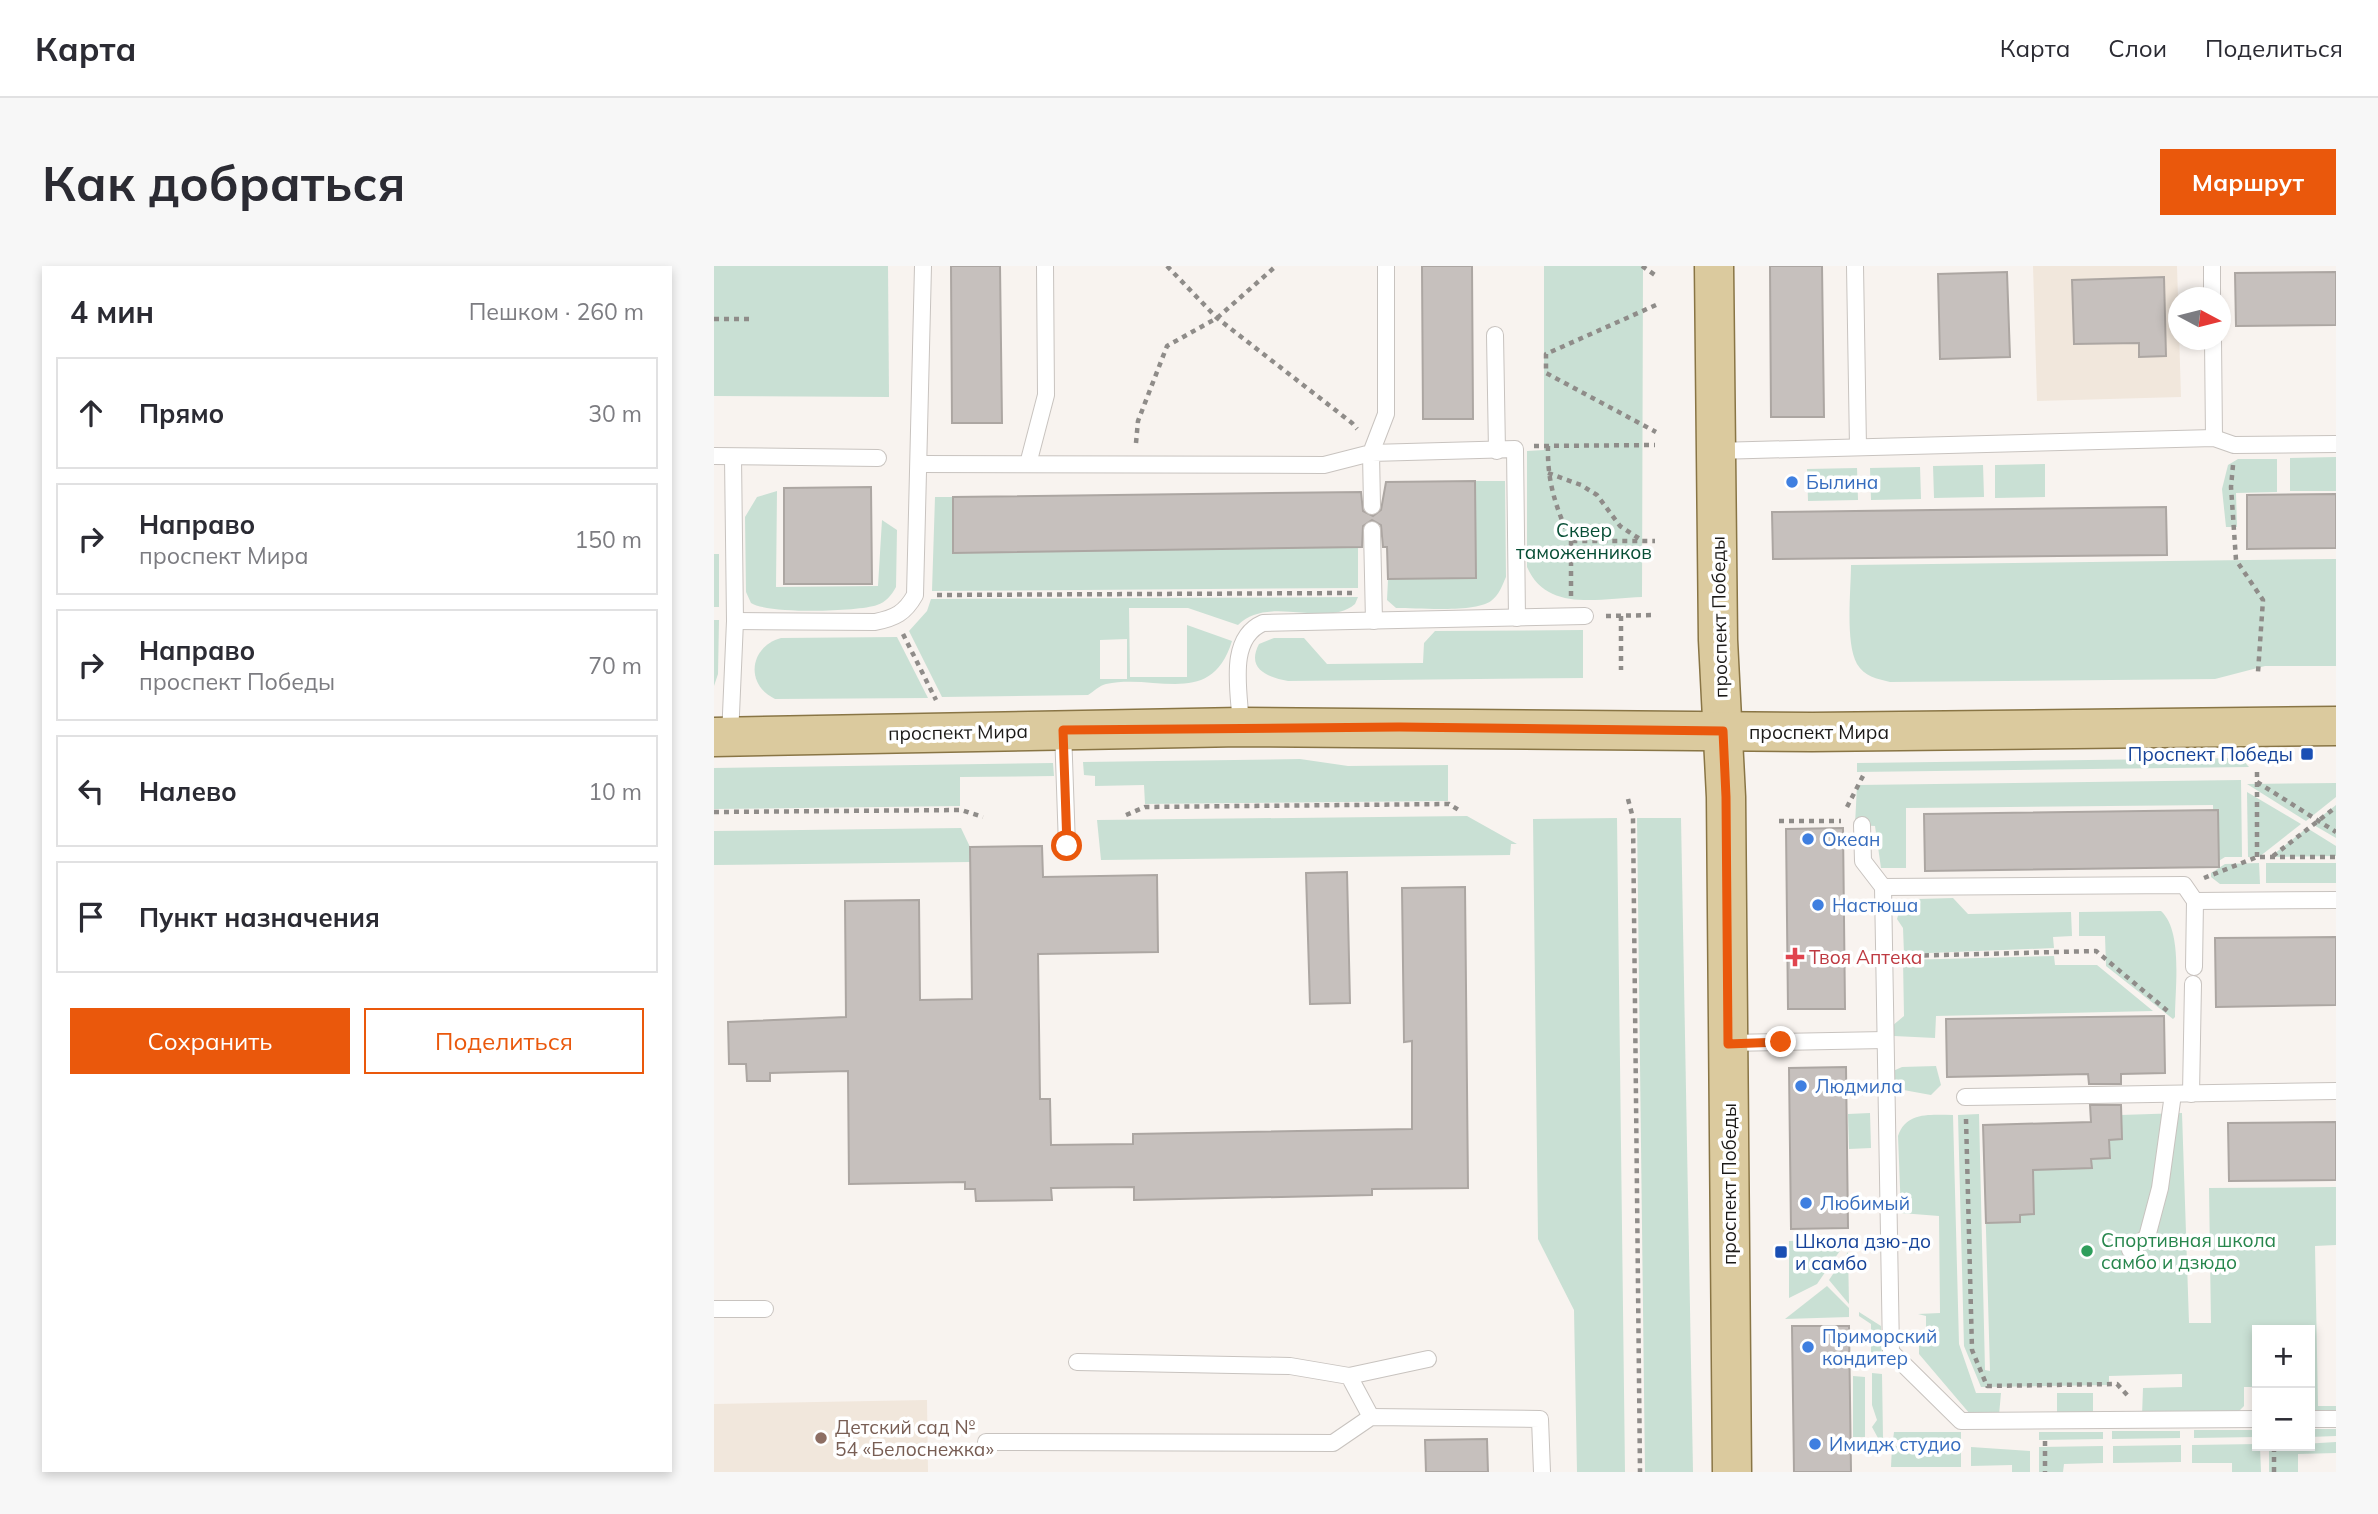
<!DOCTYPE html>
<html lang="ru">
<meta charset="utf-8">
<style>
body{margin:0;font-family:Mulish,sans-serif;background:#f7f7f7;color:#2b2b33}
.controls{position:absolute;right:21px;bottom:21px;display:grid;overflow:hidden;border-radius:0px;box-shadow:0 4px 10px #0003}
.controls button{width:63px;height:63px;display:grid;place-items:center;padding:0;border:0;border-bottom:2px solid #e1e1e2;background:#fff;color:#2b2b33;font:35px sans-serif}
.compass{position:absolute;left:1454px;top:21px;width:63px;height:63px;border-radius:50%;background:#fff;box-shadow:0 4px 10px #0003;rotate:97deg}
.stop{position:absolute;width:21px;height:21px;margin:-16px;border:5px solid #ea580c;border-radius:50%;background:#fff}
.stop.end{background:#ea580c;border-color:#fff;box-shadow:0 2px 7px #0008}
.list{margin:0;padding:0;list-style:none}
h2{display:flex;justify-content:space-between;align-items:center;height:91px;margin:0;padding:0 28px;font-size:30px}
h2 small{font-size:23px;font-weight:400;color:#7c7c81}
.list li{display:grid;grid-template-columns:46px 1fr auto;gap:21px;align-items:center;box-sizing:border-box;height:112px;margin:0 14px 14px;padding:0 14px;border:2px solid #e1e1e2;border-radius:0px}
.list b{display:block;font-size:26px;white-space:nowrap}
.list p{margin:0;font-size:23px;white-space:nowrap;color:#7c7c81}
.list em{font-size:23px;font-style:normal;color:#7c7c81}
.actions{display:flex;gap:14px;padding:21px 28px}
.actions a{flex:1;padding:16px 0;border:2px solid #ea580c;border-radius:0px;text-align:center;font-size:24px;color:#ea580c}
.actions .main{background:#ea580c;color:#fff}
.icon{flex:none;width:38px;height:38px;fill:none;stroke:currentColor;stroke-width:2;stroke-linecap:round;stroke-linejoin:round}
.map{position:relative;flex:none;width:1622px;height:1206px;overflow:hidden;border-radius:0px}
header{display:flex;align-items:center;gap:42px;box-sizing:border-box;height:98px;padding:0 35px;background:#fff;border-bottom:2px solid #e1e1e2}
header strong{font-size:33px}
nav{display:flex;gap:38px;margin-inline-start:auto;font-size:24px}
.intro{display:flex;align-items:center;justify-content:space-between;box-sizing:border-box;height:168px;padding:0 42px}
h1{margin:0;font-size:49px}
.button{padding:18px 32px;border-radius:0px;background:#ea580c;color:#fff;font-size:24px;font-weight:700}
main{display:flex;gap:42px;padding:0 42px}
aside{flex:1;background:#fff;border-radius:0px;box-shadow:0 4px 10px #0003}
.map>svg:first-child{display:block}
.built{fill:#f1e7dc}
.green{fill:#c9e0d4;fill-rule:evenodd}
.building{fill:#c6c0bd;stroke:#aca6a2;stroke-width:2}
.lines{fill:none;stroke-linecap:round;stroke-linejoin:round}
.lane-casing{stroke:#c8c3bf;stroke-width:18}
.primary-casing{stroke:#897545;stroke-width:41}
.path{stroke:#8f8c89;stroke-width:4.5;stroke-dasharray:5 5;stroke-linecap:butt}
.lane{stroke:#fff;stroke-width:16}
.primary{stroke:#dbca9e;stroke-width:38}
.route{stroke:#ea580c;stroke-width:9}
.shop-dot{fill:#3f7fe0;stroke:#fff;stroke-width:2.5}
.transit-dot{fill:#1a4fb4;stroke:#fff;stroke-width:2.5}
.health-dot{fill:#e0444e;stroke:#fff;stroke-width:2.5}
.leisure-dot{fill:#2e9e5b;stroke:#fff;stroke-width:2.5}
.education-dot{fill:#8d6e63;stroke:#fff;stroke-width:2.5}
.labels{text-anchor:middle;stroke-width:7;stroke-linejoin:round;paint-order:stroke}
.shop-label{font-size:19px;fill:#366cbe;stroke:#fff;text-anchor:start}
.park-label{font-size:19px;fill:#084f36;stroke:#fff}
.street-label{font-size:19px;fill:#1c1a18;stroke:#fff}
.transit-label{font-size:19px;fill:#164399;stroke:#fff;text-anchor:end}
.health-label{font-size:19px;fill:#be3a42;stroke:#fff;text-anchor:start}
.leisure-label{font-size:19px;fill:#27864d;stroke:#fff;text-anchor:start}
.education-label{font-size:19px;fill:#785e54;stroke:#fff;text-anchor:start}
</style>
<header>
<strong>Карта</strong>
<nav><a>Карта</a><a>Слои</a><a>Поделиться</a></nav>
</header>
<div class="intro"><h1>Как добраться</h1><a class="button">Маршрут</a></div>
<main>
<aside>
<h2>4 мин<small>Пешком · 260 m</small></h2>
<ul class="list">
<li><svg class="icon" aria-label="ahead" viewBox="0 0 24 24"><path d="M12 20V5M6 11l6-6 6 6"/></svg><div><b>Прямо</b></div><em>30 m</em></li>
<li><svg class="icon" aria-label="right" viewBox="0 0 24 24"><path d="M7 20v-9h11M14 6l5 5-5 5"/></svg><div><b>Направо</b><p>проспект Мира</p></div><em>150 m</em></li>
<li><svg class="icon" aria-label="right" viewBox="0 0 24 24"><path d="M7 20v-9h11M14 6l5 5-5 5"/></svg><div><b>Направо</b><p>проспект Победы</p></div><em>70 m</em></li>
<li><svg class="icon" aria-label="left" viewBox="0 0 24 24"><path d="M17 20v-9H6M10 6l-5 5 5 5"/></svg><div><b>Налево</b></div><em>10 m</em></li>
<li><svg class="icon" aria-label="arrive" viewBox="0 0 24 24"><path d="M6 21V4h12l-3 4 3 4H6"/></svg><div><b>Пункт назначения</b></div></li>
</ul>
<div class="actions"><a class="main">Сохранить</a><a>Поделиться</a></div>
</aside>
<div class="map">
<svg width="1622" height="1206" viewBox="0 0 1622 1206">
<rect width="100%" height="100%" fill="#f8f3ef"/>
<g class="built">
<polygon points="1319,0 1463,0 1467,131 1323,135"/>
<polygon points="213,1134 214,1206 0,1206 0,1138"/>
</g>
<g class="green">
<polygon points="0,0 174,0 175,131 0,130"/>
<path d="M830,0H929L928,331C886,332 833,347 813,301V185L830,184Z"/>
<polygon points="1622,191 1622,225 1576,225 1576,192"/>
<polygon points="1563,193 1563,226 1522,227 1523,261 1512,261 1508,223 1514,199 1524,193"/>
<polygon points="1331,198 1331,231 1281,232 1281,199"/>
<polygon points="1269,199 1270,231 1220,232 1219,200"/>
<polygon points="1206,201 1207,233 1157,234 1156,202"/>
<polygon points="1143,202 1144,234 1094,235 1093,203"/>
<path d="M761,215H791L792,311C788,320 785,329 777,335C759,347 705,342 682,342L673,334L674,313L762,312Z"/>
<path d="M63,225L62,321L164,320L168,254L183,264L182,321C177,330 172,336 163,339C143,346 54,348 37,337L32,326L31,251L43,231Z"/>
<polygon points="221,231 239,231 239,286 644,281 644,322 218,325"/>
<rect x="0" y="288" width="5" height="53"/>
<path d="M1622,293V400H1551L1501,413L1176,416C1163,413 1150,410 1143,398C1131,376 1137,325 1137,299Z"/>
<path d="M644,331L641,338C612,363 555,328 524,359L474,342H415L416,411H473V359L518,375C497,443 442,407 392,418C386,419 379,426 374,429L228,431L195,365L213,345L217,333ZM413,373V413H386V374Z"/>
<polygon points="0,354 5,354 4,408 0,420"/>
<path d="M869,364V412L574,415C553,411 532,403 545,378L560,372H590L613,398L709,397L710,377L721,365Z"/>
<path d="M183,371L214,432L61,433C31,419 35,381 67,372Z"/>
<polygon points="1527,492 1535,501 1143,506 1143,497"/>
<polygon points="586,493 634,500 734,499 734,535 431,538 430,519 381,520 381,510 370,509 369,496"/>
<polygon points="339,497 340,510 246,511 246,540 0,543 0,502"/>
<polygon points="1527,514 1528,591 1511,591 1500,598 1499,539 1192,542 1192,602 1167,602 1161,560 1141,559 1143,519"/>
<polygon points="1622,517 1622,531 1592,555 1533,518"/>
<polygon points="1533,526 1587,558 1545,591 1534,591"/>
<polygon points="1622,539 1622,572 1598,558"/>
<polygon points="753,550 803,578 797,578 796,589 387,594 383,554"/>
<polygon points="903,552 911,1206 863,1206 860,1044 824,973 819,553"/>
<polygon points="923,552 967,552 979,1206 931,1206"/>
<polygon points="247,562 256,581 256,596 0,599 0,565"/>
<polygon points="1593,562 1622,580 1622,590 1556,591"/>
<polygon points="1545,597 1546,618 1506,618 1497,611 1497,607 1511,598"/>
<rect x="1552" y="597" width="70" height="20"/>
<polygon points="1239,632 1254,648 1357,646 1358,670 1339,671 1340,682 1190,688 1189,662 1183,653 1185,646 1204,633"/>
<path d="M1447,645C1469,665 1461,722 1461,751L1459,753L1392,700L1391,670H1365V646Z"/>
<polygon points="1340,690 1341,699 1383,699 1439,745 1222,750 1221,772 1180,770 1178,760 1190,750 1189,694"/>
<polygon points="1222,800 1227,819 1217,829 1184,823 1178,818 1179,805 1188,801"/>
<polygon points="1156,847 1157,882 1135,883 1134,848"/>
<polygon points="1468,847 1475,1057 1497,1057 1495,922 1622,921 1622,979 1601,980 1604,1140 1622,1140 1622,1149 1601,1150 1596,1145 1596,1064 1543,1064 1543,1121 1530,1121 1530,1140 1520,1150 1428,1150 1429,1122 1468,1121 1468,1108 1395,1110 1395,1119 1267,1121 1250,1080 1244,849 1265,848 1271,1104 1276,1105 1269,859 1376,856 1376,850"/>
<path d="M1239,849L1245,1078L1262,1127H1287L1285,1149L1256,1148L1205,1088V1078L1212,1077V1050L1204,1048L1226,1047L1225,950L1187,947L1184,870C1192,845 1218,849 1239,849Z"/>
<polygon points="1134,973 1103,1018 1075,1032 1075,975"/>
<polygon points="1134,986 1135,1038 1115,1014"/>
<polygon points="1113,1020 1135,1042 1135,1051 1071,1053"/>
<polygon points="1145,1046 1167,1060 1168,1098 1157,1098 1157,1058 1145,1050"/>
<polygon points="1158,1107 1168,1108 1169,1172 1164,1172 1158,1161 1163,1154 1158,1139"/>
<polygon points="1139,1110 1151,1111 1151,1171 1139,1171"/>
<polygon points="1343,1127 1379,1127 1379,1148 1343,1149"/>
<polygon points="1596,1163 1622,1163 1622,1170 1596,1171"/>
<polygon points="1480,1164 1543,1164 1543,1171 1480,1172"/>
<polygon points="1398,1165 1466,1165 1466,1172 1398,1173"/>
<polygon points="1180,1166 1247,1166 1247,1174 1179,1174"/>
<polygon points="1325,1166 1389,1166 1389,1173 1325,1174"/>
<polygon points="1622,1176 1622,1187 1584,1188 1584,1206 1555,1206 1555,1180"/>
<polygon points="1543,1178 1546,1180 1547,1206 1518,1206 1518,1197 1478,1197 1478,1179"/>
<polygon points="1467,1179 1467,1196 1399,1197 1399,1180"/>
<polygon points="1178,1180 1247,1180 1247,1201 1177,1201"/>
<polygon points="1389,1180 1389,1197 1350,1198 1349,1206 1325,1206 1325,1181"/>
<polygon points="1257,1181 1316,1185 1316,1206 1298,1206 1298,1199 1257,1200"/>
</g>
<g class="building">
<polygon points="237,0 286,0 288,157 238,157"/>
<polygon points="708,0 758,0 759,153 709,153"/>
<polygon points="1056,0 1108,0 1110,151 1057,151"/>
<polygon points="1293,6 1296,91 1226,93 1224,8"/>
<polygon points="1622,6 1622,59 1522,60 1521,7"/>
<polygon points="1450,11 1452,90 1425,91 1425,77 1360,78 1358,14"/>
<polygon points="761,215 762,312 674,313 673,281 669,281 667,259 658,254 649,260 648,281 239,287 239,231 647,226 649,245 659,250 667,244 672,216"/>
<polygon points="157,221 158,318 70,318 70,222"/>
<polygon points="1622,228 1622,282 1533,283 1533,229"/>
<polygon points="1452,241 1453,289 1059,293 1058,246"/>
<polygon points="1504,544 1505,601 1211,605 1210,548"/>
<polygon points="1129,562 1131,743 1074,743 1072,563"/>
<polygon points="328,580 329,611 443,609 444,686 324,688 326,833 336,833 337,879 419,878 419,868 698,863 698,775 690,776 688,622 751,621 754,922 658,923 658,929 420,934 420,921 337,922 338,934 262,935 261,923 251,923 251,916 135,918 134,805 56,807 56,815 33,815 32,798 15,798 14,756 132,751 131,635 205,634 206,734 258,733 256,581"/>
<polygon points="633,606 636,737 596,738 592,607"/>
<polygon points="1622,671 1622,739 1502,741 1501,672"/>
<polygon points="1450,750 1451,807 1407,808 1407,818 1375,818 1374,808 1233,811 1232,753"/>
<polygon points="1132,801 1134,962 1077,963 1075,802"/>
<polygon points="1376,839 1407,839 1408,873 1395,874 1396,892 1377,893 1378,902 1319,904 1320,948 1306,949 1306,956 1272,957 1269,859 1377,856"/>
<polygon points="1622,856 1622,914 1515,915 1514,857"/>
<polygon points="1078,1060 1135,1060 1137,1206 1080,1206"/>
<polygon points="773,1173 774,1206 712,1206 711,1174"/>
</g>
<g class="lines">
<g class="lane-casing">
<g id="lane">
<polyline points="1141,0 1144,181"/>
<polyline points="1498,0 1498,32"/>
<polyline points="781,69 783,185"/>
<polyline points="1499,74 1500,172"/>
<polyline points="1002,185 1500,172 1520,179 1622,178"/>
<polyline points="0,190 164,192"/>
<polyline points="206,198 610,199 657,187 672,148 672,0"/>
<polyline points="314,198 332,129 331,0"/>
<polyline points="658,240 657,187 801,183 803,352"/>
<polyline points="658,264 660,355"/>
<path d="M21,355L161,356C181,352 191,347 201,329L209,0"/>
<path d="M527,461C526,428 512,373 549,357L871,350"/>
<polyline points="349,464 353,580"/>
<polyline points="16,471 21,355 19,191"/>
<polyline points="1148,559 1149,595 1169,621 1177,1086 1247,1155 1543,1153"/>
<polyline points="1169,621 1470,619 1481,635 1480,701"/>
<polyline points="1481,635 1622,634"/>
<polyline points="1014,777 1171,774"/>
<polyline points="1477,828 1479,718"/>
<polyline points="1251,831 1622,825"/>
<polyline points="1416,984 1433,971 1446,922 1459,828"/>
<polyline points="0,1043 51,1043"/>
<polyline points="363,1096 576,1100 635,1110 657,1151"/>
<polyline points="635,1110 714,1093"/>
<polyline points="1596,1153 1622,1153"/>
<polyline points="272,1176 619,1177 657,1151 826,1153 828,1206"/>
</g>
</g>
<g class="primary-casing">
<g id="primary">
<polyline points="1000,0 1004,374 1012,531 1018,1206"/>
<polyline points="0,471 527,461 1098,466 1622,460"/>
</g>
</g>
<g class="path">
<polyline points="453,0 503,52 638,157 643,163"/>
<polyline points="928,0 941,9"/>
<polyline points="942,39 832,88 832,107 942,166"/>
<polyline points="0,53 35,53"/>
<polyline points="422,177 424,155 453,80 503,52 562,0"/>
<polyline points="820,180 941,179"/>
<path d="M834,180C833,216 842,242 857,275H941"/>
<polyline points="1519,199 1517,221 1522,294 1549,334 1544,406"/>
<polyline points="834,207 867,219 883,229 906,260 929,275"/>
<polyline points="857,275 857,330"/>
<polyline points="223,329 638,327"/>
<polyline points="892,350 942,349"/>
<polyline points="907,350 907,404"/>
<polyline points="189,368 222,434"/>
<polyline points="1543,516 1622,566"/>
<polyline points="914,533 919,552 926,1206"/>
<polyline points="1133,541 1150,508"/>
<polyline points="0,546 247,544 269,551"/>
<polyline points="412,549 431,541 735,538 748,546"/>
<polyline points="1065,555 1127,555"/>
<polyline points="1559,590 1622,541"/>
<polyline points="1543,591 1543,506"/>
<polyline points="1490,612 1543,591 1622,591"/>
<polyline points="1190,690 1382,685 1456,747"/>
<polyline points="1252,853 1258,1084 1273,1120 1403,1118 1415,1131"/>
<polyline points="1331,1175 1331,1206"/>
<polyline points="1560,1206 1560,1180"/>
</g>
<use href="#lane" class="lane"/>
<use href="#primary" class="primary"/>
</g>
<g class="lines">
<polyline class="route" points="353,580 349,464 685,461 1009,465 1012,531 1014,778 1067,776"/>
</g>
<g class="shop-dot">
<circle cx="1078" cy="216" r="7"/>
<circle cx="1094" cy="573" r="7"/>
<circle cx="1104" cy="639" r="7"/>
<circle cx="1087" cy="820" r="7"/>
<circle cx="1092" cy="937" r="7"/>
<circle cx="1094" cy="1081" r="7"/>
<circle cx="1101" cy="1178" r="7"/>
</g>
<g class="transit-dot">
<rect x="1586" y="481" width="14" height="14" rx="3.5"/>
<rect x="1060" y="979" width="14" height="14" rx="3.5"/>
</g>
<path class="health-dot" d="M1077.5 680.5h7v7h7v7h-7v7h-7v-7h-7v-7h7z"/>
<circle class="leisure-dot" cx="1373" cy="985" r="7"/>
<circle class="education-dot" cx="107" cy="1172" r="7"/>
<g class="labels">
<g class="shop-label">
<text x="1092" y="223">Былина</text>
<text x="1108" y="580">Океан</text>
<text x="1118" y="646">Настюша</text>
<text x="1101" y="827">Людмила</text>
<text x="1106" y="944">Любимый</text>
<text x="1108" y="1077">Приморский<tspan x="1108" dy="22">кондитер</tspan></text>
<text x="1115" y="1185">Имидж студио</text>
</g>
<g class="park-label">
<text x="870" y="271">Сквер<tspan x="870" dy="22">таможенников</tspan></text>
</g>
<g class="street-label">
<text transform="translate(1005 351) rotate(-91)" y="7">проспект Победы</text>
<text transform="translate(244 466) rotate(-1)" y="7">проспект Мира</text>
<text x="1105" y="473">проспект Мира</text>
<text transform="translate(1015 918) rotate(-90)" y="7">проспект Победы</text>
</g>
<g class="transit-label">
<text x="1579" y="495">Проспект Победы</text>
<text x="1081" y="982" text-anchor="start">Школа дзю-до<tspan x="1081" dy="22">и самбо</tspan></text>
</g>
<g class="health-label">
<text x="1095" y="698">Твоя Аптека</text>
</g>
<g class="leisure-label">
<text x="1387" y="981">Спортивная школа<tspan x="1387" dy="22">самбо и дзюдо</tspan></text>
</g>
<g class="education-label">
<text x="121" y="1168">Детский сад №<tspan x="121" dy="22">54 «Белоснежка»</tspan></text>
</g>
</g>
</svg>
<div class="controls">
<button>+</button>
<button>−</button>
</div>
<svg class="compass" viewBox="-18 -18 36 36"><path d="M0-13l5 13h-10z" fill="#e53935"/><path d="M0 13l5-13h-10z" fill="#7c7c81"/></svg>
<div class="stop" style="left:353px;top:580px"></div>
<div class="stop end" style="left:1067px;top:776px"></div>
</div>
</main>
